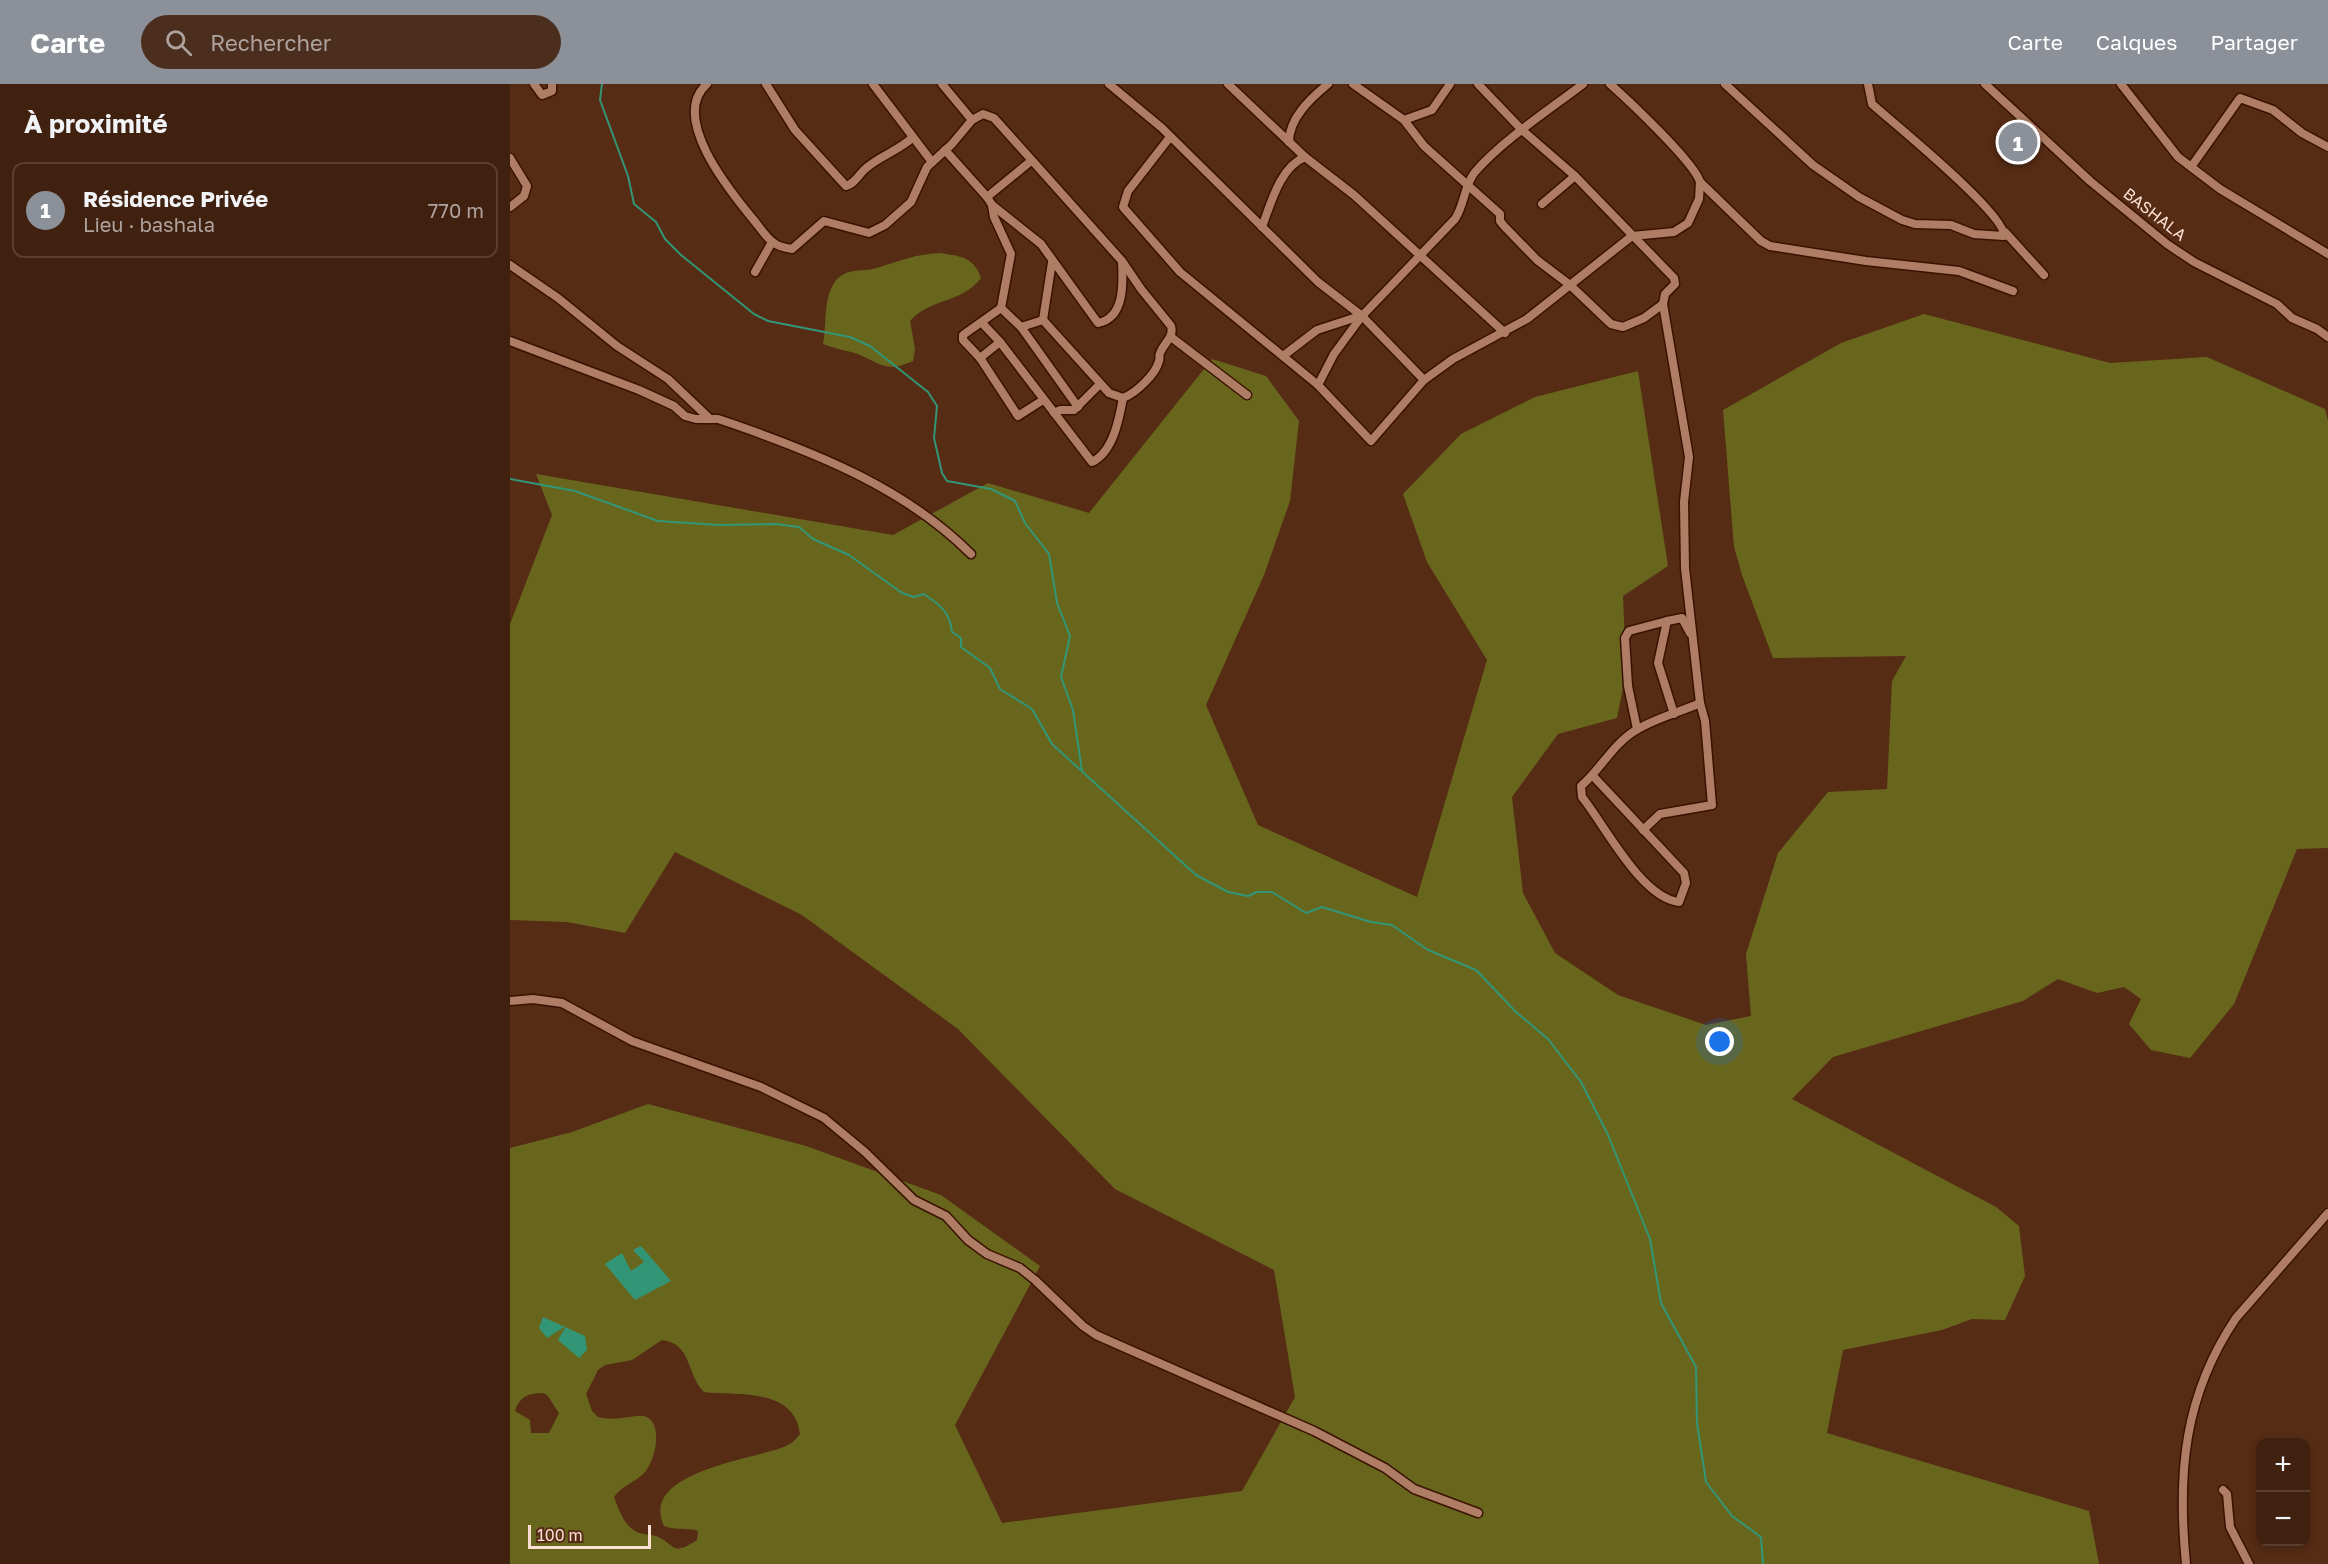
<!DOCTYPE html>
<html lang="fr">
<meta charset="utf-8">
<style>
body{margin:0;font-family:"Golos Text",sans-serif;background:#4b2e1e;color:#f1f3f6}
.controls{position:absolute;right:18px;bottom:18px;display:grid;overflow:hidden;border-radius:12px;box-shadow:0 3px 9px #0003}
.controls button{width:54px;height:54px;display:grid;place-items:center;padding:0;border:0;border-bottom:2px solid #593e30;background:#402110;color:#f1f3f6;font:30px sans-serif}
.scale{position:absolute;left:18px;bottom:15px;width:123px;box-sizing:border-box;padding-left:6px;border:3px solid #fbdfd2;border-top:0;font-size:16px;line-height:21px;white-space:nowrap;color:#fbdfd2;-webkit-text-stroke:4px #562c15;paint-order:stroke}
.you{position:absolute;left:1210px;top:958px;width:21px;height:21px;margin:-15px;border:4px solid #fff;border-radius:50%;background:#1a73e8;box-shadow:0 0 0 9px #1a73e833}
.badge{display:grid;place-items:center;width:39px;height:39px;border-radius:50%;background:#8c9099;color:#fff;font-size:20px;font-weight:700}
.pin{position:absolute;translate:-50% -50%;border:3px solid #fff;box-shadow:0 2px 6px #0006}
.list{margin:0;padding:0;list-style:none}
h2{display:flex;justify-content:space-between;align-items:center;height:78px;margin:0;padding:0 24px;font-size:26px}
h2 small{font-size:20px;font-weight:400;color:#aea39f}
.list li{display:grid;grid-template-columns:39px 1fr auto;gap:18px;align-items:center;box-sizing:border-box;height:96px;margin:0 12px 12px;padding:0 12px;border:2px solid #593e30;border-radius:12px}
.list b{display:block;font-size:22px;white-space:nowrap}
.list p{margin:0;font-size:20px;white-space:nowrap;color:#aea39f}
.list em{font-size:20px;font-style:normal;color:#aea39f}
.icon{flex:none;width:33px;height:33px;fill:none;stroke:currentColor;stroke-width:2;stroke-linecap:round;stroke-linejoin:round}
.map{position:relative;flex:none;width:1818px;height:1480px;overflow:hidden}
header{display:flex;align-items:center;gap:36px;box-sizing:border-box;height:84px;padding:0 30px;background:#8c9099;color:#fff}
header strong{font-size:28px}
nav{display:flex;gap:33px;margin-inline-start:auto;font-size:21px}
.search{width:420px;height:54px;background:#4b2e1e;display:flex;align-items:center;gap:15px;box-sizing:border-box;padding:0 21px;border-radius:33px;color:#aea39f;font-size:22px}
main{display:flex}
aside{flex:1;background:#402110}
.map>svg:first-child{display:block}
.green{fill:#68661d;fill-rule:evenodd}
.water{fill:#329676}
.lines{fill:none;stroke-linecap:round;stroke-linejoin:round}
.stream{stroke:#329676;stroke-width:2}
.street-casing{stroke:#3a1200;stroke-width:11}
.street{stroke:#af7d65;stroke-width:8}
.labels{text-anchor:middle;stroke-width:6;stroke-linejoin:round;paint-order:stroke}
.street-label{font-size:16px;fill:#fbdfd2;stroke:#562c15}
</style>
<header>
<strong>Carte</strong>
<div class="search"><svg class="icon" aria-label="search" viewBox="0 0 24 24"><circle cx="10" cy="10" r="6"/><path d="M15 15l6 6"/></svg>Rechercher</div>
<nav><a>Carte</a><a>Calques</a><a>Partager</a></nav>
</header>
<main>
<aside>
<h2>À proximité<small></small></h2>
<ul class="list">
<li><span class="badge">1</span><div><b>Résidence Privée</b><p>Lieu · bashala</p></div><em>770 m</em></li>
</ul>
</aside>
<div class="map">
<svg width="1818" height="1480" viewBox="0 0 1818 1480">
<rect width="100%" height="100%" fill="#562c15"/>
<g class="green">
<path d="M430,169C450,172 464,173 471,194C451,220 422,213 400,237L405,265L403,277C375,290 369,278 345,269C334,266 323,264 313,260C317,242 313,218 323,201C334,182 350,189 367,184C389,177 407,170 430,169Z"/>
<path d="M1414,230L1600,279L1697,273L1815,325L1818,337V764L1787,765L1724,920L1680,974L1641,966L1619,940L1631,915L1614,903L1587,909L1548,895L1513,917L1323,973L1282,1015L1486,1123L1509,1142L1515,1192L1495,1236L1462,1235L1432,1246L1333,1266L1317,1349L1579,1427L1589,1480H0V1064L62,1048L138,1020L296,1062L431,1111L530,1182L445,1341L492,1439L732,1407L785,1313L764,1186L605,1105L448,945L292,831L165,768L115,849L57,838L0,836V540L42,431L26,390L383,451L478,399L579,429L702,275L756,292L789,337L780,417L754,491L696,621L748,741L907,813L977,576L917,478L893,410L951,350L1025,313L1128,287L1158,482L1113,512L1116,588L1107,634L1048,650L1002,713L1013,809L1045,869L1108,911L1196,941L1241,932L1236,870L1268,769L1318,708L1377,705L1382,597L1396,572L1263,574L1232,491L1224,463L1213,326L1331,259ZM152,1256C182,1259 177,1292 194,1308C228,1312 284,1303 290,1350C286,1355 283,1359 276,1362C248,1375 128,1387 154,1442C166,1447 177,1443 188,1447L187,1456C161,1473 167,1461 146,1452C140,1450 133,1451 127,1448C114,1442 109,1426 104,1413C111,1402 124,1399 133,1390C145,1379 155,1338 134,1332C125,1330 106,1338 88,1333L82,1327L76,1310L88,1286L95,1281L122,1276ZM33,1309L37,1311L49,1329L39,1349H21L20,1336L5,1327C10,1312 19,1309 33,1309Z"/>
</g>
<g class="water">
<polygon points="131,1162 161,1197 125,1216 95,1180 112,1169 121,1187 134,1178 123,1166"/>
<polygon points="33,1233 75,1252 77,1266 69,1274 48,1256 56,1242 37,1254 29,1244"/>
</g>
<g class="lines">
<g class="stream">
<polyline points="92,0 90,16 118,92 124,120 146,138 155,155 171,171 244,230 258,237 340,253 360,262 418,308 427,322 424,354 432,389 437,397 481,405 505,417 515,439 539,470 547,519 560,552 551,593 563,626 572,687"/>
<path d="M0,395L65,407L148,437L209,441L266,440L289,443L303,455L339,471L392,509L404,513L414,510C430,521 440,528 442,548L451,554V563L480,584L490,605L522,625L542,660L686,791L718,808L738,812L747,808H762L796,829L812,823L861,838L882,841L918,866L966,886L1006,928L1038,955L1071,998L1098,1051L1140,1155L1151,1219L1186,1283L1187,1339L1196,1398L1222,1432L1251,1453L1253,1480"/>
</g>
<g class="street-casing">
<g id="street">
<polyline points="24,0 32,11 42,7 42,0"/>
<path d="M197,0C159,33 220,107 242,134C249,142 256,154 264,159C269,163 276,164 282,165L314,137L359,149L375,141L401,118L417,83L442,60L462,36"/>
<path d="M256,0L285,46L336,102C344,100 348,92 354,86C367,73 388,67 402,54"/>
<polyline points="363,0 422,78"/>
<path d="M432,0L462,36L473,30L484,34L612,177L631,205L661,242C664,253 655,258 651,267C647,275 651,269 649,277C646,290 626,309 613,314L599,309L533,236L542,178"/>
<polyline points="599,0 652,44 808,198 852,232 914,296"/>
<polyline points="718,0 795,73 844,111 995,249"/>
<polyline points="843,0 894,36 914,62 990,130 990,137 994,142 1027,176 1060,201 1101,240 1113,243 1134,234 1153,220 1179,373 1174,418 1175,484 1190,619 1195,637 1202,721 1150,730 1133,746"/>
<polyline points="968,0 1012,46 1065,92 1164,194 1165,200 1155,210 1153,220"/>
<path d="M1100,0C1118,16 1185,79 1190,98L1251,157L1260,162L1356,177L1449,187L1503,207"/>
<path d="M1215,0L1303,81L1349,113L1392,136L1405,140L1441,141L1464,150L1494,152C1496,130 1383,39 1362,20L1358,0"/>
<polyline points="1475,0 1580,97 1657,160 1684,178 1767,220 1782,234 1807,245 1818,253"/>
<polyline points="1611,0 1668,73 1710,105 1818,170"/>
<polyline points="894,36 922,26 940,0"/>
<polyline points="660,53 618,107 613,123 670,188 808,301 861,357 914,296 943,275 1017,235 1122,152 1164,148 1178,139 1189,115 1190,98"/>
<path d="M779,58C779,34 801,14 818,0"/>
<polyline points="435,66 477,113 521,77"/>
<polyline points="0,74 17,102 14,112 0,123"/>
<polyline points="1681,83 1730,14 1763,26 1792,49 1818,63"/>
<path d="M477,113L482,121L531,160L588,239C615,234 613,199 612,178"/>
<polyline points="1032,120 1065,92"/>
<polyline points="482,121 484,133 501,170 491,224"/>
<path d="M752,143C761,119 770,83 795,73"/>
<polyline points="1495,148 1534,191"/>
<polyline points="0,181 48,214 107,262 158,295 200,335"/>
<polyline points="245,188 262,158"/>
<polyline points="491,224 453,251 453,256 470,274 508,332 533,316"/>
<polyline points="491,224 511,243 568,323"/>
<path d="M472,239L490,258L582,378C603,368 609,336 613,314"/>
<polyline points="511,243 533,236"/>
<polyline points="661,253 737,311"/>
<path d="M0,257L129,306L164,322L175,332L186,335H208L223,340C309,370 396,405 461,470"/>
<polyline points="773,272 807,246 850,232"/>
<polyline points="470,274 490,258"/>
<path d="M808,301L824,270L852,232L945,135C955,120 954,101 965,88C993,56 1039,26 1073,0"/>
<polyline points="544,329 550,326 564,326 590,300"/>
<polyline points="1164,630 1148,579 1157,537 1172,534 1180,549"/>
<polyline points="1127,645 1118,602 1115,554 1119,547 1157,537"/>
<path d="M1083,692L1174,789L1176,799L1169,818C1131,814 1094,740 1072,713L1071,702C1091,685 1104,658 1128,645C1147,634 1170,628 1190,619"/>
<polyline points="0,917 23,915 52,919 122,957 251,1003 314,1034 355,1068 404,1116 436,1132 458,1156 477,1170 510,1184 525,1196 573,1242 586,1251 804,1347 875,1384 904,1405 968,1429"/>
<polyline points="1713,1406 1717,1410 1720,1443 1739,1480"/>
<path d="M1676,1480C1667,1389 1674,1311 1726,1234L1818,1129"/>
</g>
</g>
<use href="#street" class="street"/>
</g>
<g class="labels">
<g class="street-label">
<text transform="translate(1645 130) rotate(38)" y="6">BASHALA</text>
</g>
</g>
</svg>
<div class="controls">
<button>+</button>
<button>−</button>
</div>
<div class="scale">100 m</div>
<div class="you"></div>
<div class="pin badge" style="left:1508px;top:58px">1</div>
</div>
</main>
